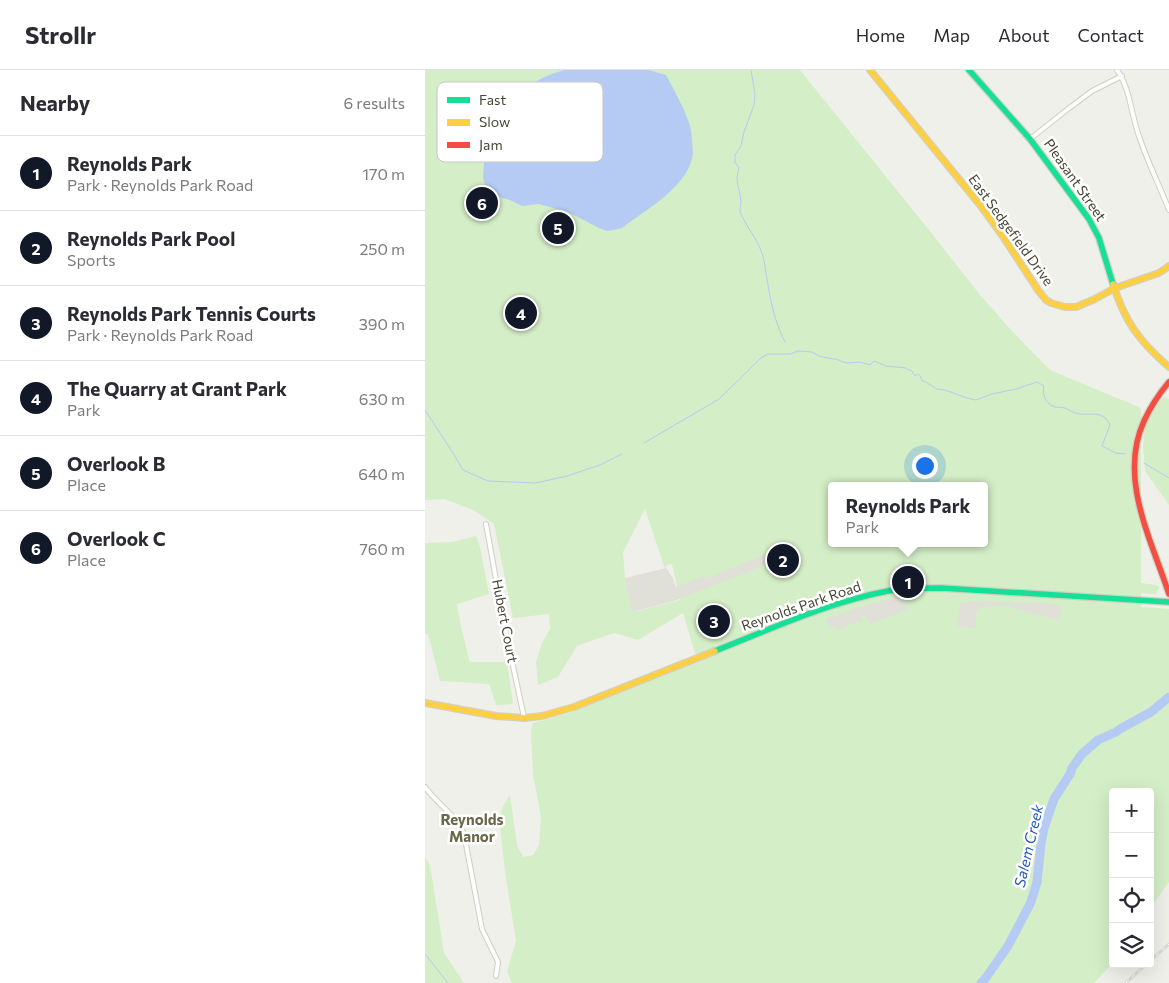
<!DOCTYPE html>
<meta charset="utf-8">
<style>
body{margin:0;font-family:Commissioner,sans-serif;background:#f2f2f3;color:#2b2b33}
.controls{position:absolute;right:15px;bottom:15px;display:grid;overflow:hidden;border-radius:5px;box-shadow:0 5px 20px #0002}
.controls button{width:45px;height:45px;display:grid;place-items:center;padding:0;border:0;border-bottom:1px solid #e1e1e2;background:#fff;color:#2b2b33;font:25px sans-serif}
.you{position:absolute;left:499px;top:395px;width:18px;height:18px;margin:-12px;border:4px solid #fff;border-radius:50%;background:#1a73e8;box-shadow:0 0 0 8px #1a73e833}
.badge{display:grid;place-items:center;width:32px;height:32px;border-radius:50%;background:#111827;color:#fff;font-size:16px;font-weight:700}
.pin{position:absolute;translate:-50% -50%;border:2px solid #fff;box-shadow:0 1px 5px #0006}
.popup{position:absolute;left:403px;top:412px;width:160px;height:65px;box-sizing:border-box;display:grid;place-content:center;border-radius:5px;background:#fff;filter:drop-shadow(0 1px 4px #0005);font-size:16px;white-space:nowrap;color:#7c7c81}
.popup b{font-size:19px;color:#2b2b33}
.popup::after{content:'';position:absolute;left:50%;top:100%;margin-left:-10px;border:10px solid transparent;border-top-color:#fff}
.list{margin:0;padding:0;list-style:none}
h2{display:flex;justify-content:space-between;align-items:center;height:65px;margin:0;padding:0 20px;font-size:21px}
h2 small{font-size:16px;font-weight:400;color:#7c7c81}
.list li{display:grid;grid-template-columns:32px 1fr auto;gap:15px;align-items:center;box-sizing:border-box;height:75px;padding:0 20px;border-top:1px solid #e1e1e2}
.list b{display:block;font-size:19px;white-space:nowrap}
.list p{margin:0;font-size:16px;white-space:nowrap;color:#7c7c81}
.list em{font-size:16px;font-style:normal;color:#7c7c81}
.icon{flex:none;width:28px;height:28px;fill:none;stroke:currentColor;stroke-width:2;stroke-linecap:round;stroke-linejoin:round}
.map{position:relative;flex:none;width:744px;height:913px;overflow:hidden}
header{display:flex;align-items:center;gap:30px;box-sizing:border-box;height:70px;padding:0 25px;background:#fff;border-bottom:1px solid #e1e1e2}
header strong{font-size:24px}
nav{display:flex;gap:28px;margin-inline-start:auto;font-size:18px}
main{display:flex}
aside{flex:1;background:#fff}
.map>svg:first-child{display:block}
.green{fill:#d4eec7;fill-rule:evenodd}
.parking{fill:#e0dfd8}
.water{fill:#b5cbf3}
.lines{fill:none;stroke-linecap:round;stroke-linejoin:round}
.stream{stroke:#b5cbf3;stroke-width:1}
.river{stroke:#b5cbf3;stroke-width:9}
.street-casing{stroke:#cfcec7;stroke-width:6}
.fast-casing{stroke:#d1d1c2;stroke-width:8}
.slow-casing{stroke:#d1d1c2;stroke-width:8}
.jam-casing{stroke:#d1d1c2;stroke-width:8}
.street{stroke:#fdfdfc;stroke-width:4}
.fast{stroke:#16e098;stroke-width:5.5}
.slow{stroke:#ffcf43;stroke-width:5.5}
.jam{stroke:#f24e42;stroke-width:5.5}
.rail-casing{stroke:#d9d9d8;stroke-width:3}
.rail{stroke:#fff;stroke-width:1;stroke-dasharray:4;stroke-linecap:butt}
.labels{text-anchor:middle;stroke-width:5;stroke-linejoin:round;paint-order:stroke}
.street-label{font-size:14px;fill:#484534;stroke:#fff}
.neighbourhood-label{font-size:15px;font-weight:bold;fill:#6b674a;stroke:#fff}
.water-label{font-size:15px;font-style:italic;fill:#2356be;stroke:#fff}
.key{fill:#fff;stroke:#c8c7c2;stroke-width:1}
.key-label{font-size:14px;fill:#484534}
</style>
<header>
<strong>Strollr</strong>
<nav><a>Home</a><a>Map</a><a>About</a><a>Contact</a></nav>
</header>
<main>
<aside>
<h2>Nearby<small>6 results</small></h2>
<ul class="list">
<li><span class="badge">1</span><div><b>Reynolds Park</b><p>Park · Reynolds Park Road</p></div><em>170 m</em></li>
<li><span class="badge">2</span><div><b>Reynolds Park Pool</b><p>Sports</p></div><em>250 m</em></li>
<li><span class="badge">3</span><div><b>Reynolds Park Tennis Courts</b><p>Park · Reynolds Park Road</p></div><em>390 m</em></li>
<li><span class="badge">4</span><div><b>The Quarry at Grant Park</b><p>Park</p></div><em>630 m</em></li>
<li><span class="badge">5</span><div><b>Overlook B</b><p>Place</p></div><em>640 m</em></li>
<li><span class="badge">6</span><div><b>Overlook C</b><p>Place</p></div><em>760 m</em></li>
</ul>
</aside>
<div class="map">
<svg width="744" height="913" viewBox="0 0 744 913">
<rect width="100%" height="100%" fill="#f0f0ea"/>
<g class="green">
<path d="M0,0H375L500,155L556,226L586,260L625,300L716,338V513L731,515L734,517L731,524L716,523V537L744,539V812L725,839V722H688V893L669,913H87L82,902L91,871L80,802L74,747L79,734L85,725L92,775L98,787L108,785L114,775L116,747L108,705L106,661L108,653L144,643L192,624L276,591L270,583L258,543L213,570L189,563L152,576L133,607L113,615L111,592L117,573L125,559L124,544L88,548L69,454L50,441L20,429L0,430ZM407,416H559V473H407ZM220,439L239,496L241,498L242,495L247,494L255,530L208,542L200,508L198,482Z"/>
<polygon points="739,327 744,329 744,435 720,401 718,376 720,347"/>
<polygon points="51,466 55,477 64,524 32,534 35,552 45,592 82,592 88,634 71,635 64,614 15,611 3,564 0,564 0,473 27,472"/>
<polygon points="0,787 5,795 19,883 39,913 0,913"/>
</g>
<g class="parking">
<polygon points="339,485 343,494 249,531 207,542 200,508 241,498 248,508 251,517 281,505 283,508"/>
<polygon points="472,527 473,531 475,529 479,528 482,540 445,554 441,546 438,545 436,546 437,550 412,560 411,556 405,558 401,549 406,547 408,551 407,547 438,536"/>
<polygon points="554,531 606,533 609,532 633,535 636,537 635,549 629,549 580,535 558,537 552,540 551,543 550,558 532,556 535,533"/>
</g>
<g class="water">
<path d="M139,0H224L241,5C249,20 257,34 263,50C266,57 266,62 267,69C267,76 269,82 267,88C261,118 219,141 197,158L188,160L182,161L174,158L143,142L114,134L97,136L85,130L77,128L68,124L60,114L58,108L59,91C62,89 65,86 69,85C76,82 86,83 88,75C91,68 86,62 87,56C89,46 94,39 100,32C103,28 102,22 105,18C111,8 128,4 139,0Z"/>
<polygon points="358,475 367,501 358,504 349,479"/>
</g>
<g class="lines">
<g class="stream">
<path d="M326,0L330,24L329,35L319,62L316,76L310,85V92L314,98C313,102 312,106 312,109C312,115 316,124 316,132C316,139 313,139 317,146C324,161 336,174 339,191C344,219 346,245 360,272"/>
<polyline points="0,340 30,386 38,400 63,411 111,413 142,406 175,395 197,384"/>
<path d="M219,373L294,329L336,288L343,284H365L373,281L387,282L394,286L407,289H411L421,293L435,292L445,295L449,291L461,296L481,298L483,300H486L490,306L492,304C496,305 496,308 497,311H499L512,319L520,320L542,328L551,330L567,324L591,319L612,312L619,316C617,324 620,333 628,336C631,338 636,337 640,338C643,339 647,342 650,343C664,347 677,338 685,355L677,376L691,383L700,384"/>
<polyline points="719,393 744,408"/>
<polyline points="0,884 23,913"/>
</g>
<polyline class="river" points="556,913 560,909 583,876 606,832 612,812 616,774 619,758 629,729 645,704 647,698 657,684 673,670 691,662 695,659 726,642 744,627"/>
<g class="street-casing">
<g id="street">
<path d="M692,0C705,18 706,43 713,63C721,89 734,114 744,140"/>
<polyline points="605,69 643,39 667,21 697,6"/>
<polyline points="61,454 80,559 99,647"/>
<path d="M0,717C12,734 30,744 39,764L57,859L73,892L71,906"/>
</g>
</g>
<g class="fast-casing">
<g id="fast">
<polyline points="544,0 605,69 664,149 674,168 688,214"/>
<path d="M290,581C346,559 404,532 463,521C480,518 498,518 516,518L744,532"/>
</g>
</g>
<g class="slow-casing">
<g id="slow">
<polyline points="445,0 555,135 579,168 613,220 621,230 626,233 640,237 651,237 670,229 690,218 734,203 744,196"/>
<path d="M688,214C700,252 714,271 744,297"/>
<polyline points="0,633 71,646 99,648 117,646 149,637 290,581"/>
</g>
</g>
<g class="jam-casing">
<path id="jam" d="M744,312C734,324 726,336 719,351C693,408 726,469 744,524"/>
</g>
<use href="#street" class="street"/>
<use href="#fast" class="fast"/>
<use href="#slow" class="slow"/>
<use href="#jam" class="jam"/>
<g class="rail-casing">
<g id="rail">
<polyline points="725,891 744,874"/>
<polyline points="701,913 721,894"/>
</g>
</g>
<use href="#rail" class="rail"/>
</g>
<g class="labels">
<g class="street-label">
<text transform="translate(650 110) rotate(55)" y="5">Pleasant Street</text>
<text transform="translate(586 160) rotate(54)" y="5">East Sedgefield Drive</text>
<text transform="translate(376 536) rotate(-19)" y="5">Reynolds Park Road</text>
<text transform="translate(80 551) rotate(79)" y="5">Hubert Court</text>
</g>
<g class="neighbourhood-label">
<text x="47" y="755">Reynolds<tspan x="47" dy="17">Manor</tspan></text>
</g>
<g class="water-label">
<text transform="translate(604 776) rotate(-77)" y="5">Salem Creek</text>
</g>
</g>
<rect x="12" y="12" width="166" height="80" rx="8" class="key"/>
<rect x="22" y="27" width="23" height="6" fill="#16e098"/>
<rect x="22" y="49" width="23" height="7" fill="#ffcf43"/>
<rect x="22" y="72" width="23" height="6" fill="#f24e42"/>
<g class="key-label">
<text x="54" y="35">Fast</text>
<text x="54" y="57">Slow</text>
<text x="54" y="80">Jam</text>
</g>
</svg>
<div class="controls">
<button>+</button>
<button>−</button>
<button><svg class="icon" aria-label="locate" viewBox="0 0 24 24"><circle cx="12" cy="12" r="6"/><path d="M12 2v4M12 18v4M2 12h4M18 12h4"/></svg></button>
<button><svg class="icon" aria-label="layers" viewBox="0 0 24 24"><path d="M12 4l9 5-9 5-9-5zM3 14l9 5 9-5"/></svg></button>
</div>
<div class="you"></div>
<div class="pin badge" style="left:483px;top:512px">1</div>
<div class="popup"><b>Reynolds Park</b>Park</div>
<div class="pin badge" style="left:358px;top:490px">2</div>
<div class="pin badge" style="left:289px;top:551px">3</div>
<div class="pin badge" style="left:96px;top:243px">4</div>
<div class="pin badge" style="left:133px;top:158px">5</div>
<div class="pin badge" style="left:57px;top:133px">6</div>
</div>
</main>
